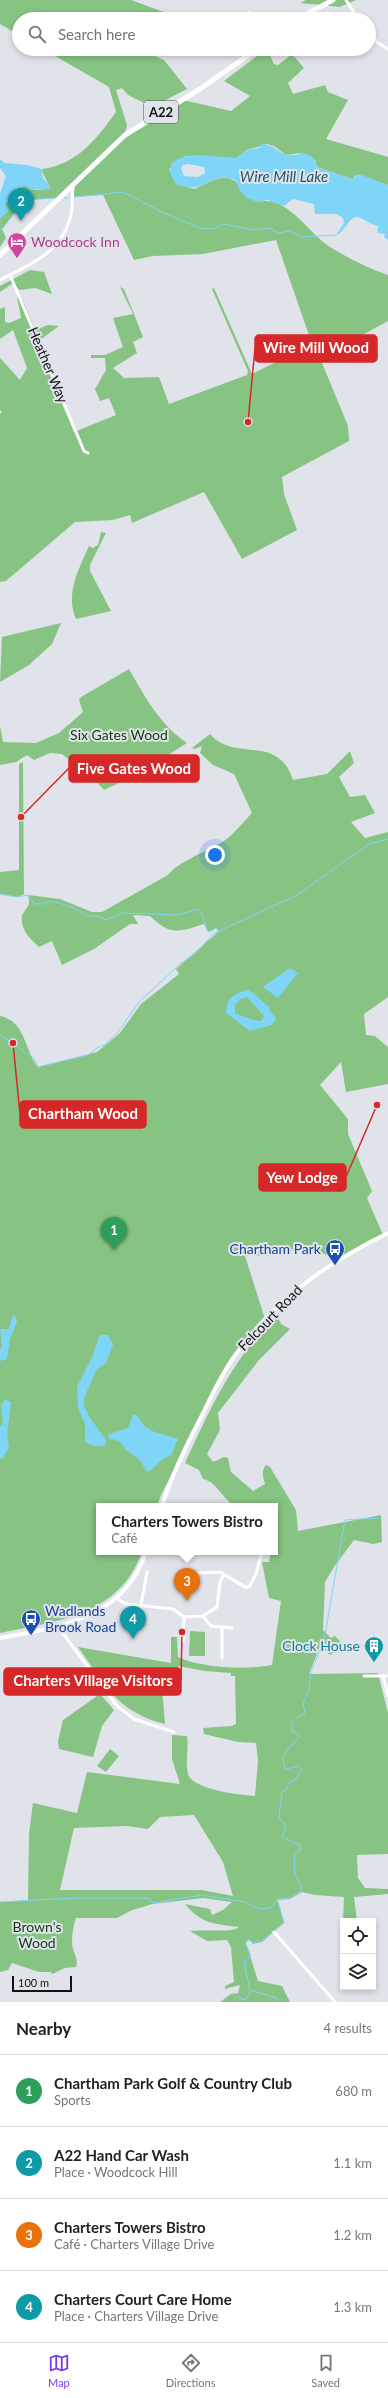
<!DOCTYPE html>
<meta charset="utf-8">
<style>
body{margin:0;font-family:Lato,sans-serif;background:#f6f6f6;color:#222}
.controls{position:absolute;right:12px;bottom:12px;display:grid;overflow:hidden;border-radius:0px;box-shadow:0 2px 6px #0003}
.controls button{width:36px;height:36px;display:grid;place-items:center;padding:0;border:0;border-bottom:1px solid #e0e0e0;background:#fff;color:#222;font:20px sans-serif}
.scale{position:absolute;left:12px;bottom:10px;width:60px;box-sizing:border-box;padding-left:4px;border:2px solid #111214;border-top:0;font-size:11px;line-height:14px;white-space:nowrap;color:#111214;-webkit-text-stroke:3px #e1e3ea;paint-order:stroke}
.you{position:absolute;left:215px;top:855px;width:14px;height:14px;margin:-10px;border:3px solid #fff;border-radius:50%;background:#1a73e8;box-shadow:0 0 0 6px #1a73e833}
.badge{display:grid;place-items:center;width:26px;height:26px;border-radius:50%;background:#7c3aed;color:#fff;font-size:13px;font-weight:700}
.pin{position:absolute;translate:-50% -33px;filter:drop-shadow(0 1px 2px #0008)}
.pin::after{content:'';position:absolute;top:21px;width:14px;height:12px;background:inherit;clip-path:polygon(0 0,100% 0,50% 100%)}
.popup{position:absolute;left:96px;top:1503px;width:182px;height:52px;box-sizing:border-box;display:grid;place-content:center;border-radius:0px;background:#fff;filter:drop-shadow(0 1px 3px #0005);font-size:13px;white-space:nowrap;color:#767676}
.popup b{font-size:15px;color:#222}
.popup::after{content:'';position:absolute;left:50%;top:100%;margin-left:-8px;border:8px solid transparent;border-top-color:#fff}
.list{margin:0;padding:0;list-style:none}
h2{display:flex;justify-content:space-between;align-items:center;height:52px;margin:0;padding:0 16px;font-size:17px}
h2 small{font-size:13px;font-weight:400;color:#767676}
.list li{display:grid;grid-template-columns:26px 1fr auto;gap:12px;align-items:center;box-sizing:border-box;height:72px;padding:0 16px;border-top:1px solid #e0e0e0}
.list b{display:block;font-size:15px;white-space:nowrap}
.list p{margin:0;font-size:13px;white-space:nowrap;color:#767676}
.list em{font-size:13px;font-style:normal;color:#767676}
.icon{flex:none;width:22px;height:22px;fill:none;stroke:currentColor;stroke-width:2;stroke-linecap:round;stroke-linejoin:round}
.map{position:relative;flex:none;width:388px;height:2002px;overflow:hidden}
.search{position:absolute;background:#fff;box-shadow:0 2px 6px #0003;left:12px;right:12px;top:12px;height:44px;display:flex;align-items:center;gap:10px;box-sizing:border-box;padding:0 14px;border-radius:22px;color:#767676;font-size:15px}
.sheet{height:340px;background:#fff}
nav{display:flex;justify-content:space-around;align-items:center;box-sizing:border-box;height:56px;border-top:1px solid #e0e0e0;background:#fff;font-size:11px;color:#767676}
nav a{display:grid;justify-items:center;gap:2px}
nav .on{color:#7c3aed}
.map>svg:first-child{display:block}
.green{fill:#87c382;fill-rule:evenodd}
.water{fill:#7fd5f8;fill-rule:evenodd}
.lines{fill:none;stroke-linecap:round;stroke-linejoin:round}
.stream{stroke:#7fd5f8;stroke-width:1}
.minor{stroke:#fff;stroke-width:3}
.tertiary{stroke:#fff;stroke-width:4}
.trunk{stroke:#fff;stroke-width:5}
.labels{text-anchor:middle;stroke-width:4;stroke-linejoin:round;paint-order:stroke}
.shield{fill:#e1e3ea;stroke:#4f5154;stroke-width:1}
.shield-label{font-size:13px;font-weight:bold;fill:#111214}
.hotel-label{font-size:14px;fill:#b23c85;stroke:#e1e3ea;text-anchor:start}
.street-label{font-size:14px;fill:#111214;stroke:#e1e3ea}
.park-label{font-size:14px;fill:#0e3b0b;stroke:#e1e3ea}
.transit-label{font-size:14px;fill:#164399;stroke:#e1e3ea;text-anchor:end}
.culture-label{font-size:14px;fill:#0d838f;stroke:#e1e3ea;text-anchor:end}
.water-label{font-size:15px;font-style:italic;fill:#265669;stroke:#e1e3ea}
.leader{fill:none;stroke:#d62828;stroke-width:1.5}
.callout-dot{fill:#d62828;stroke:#e1e3ea;stroke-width:1.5}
.callout{fill:#d62828;stroke:#d62828;stroke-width:1.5}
.callout-label{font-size:15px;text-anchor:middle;font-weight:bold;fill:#fff}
</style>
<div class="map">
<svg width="388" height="2002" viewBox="0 0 388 2002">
<rect width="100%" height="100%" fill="#e1e3ea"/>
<g class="green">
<polygon points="0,0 131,0 169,14 166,19 19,19 19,35 0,24"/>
<polygon points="306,0 356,0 340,7 300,3"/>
<path d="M43,49H144L143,51L164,60L187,89L152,107L128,95L122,88L116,90L127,125L125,134L183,100L231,111L250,96L224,81L266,49H278L270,55L274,64L278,65L292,54L304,68L288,83L293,94L325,85L328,92L348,100L326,139L388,157V185L356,175L352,179L317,167L315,160L300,153L286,155L274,146L267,144L247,150L236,158L185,156L169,169L176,184L194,189C231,171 229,174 257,202C287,194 307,232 330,247C348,258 367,268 388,275V321L320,358L348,426L349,441L282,477L284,494L297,530L242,559L204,492L132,523L130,515L113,520L75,522L6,581L0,582V414L2,412L0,410V358L20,380L27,368L13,330L0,339V309L5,307V322L9,323L21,318L17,297L22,299L35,330L48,325L59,326L40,340L42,356L74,432L116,415L109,398L100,401L95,389L106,370L105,358H91V355H105L123,347L113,318L133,314L120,287L124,289L143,337L133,342L137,353L113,368L124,378L159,377L169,404L247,375L248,371L212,289L214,288L252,374L312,344L276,240L203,254L153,256L134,260L103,195L72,197L73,185L56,198L25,200L2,229L6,238L0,247V219L7,207L4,204L12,192L25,185L34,190L50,189C49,182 43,177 42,169C76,165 97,139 116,112L109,87Z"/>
<polygon points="30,270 44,272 52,294 35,288 20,290 12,284 0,292 0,286"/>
<path d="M101,532L106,533L90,565V571L111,611L76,619C65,593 79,569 89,546L93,548L98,545Z"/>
<polygon points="61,623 52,644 29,665 0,682 2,637"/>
<path d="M129,669C145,697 160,725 187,743L138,774L104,790L94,779L62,754L50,753L34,760L27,755L16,762L0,765V726L3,742L36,743L59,733L83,712L79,700L81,697Z"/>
<path d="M210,734C235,763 278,733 293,780L327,774L350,751L354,763L339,777L350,797L365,795L375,813L351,822L365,838L388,832V997L364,1014L366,1035L375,1036L388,1047V1084L346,1092L341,1062L320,1085L348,1119V1134L372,1191L367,1198L383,1235L338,1260L298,1242L288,1255L245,1256L265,1319L223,1374L161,1495L157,1506H99V1552H142C119,1616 57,1621 0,1633V1016C26,1021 24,1050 38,1067L97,1052L120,1033L141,1004L179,974L176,969L219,931L216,928L208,932L204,924C179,932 170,936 150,916L133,915L138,924H130L94,949L62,965L52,941L39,947C29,938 20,929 22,915C27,907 31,906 28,895L60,899L92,912H102L168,875C177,862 210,850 224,841C234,834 243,822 252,813L234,774L213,765L200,753L202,746L195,749L192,748Z"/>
<polygon points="23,762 24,894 17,897 0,894 0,872 19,870 19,764"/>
<path d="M277,1316L281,1324L290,1329L259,1360L218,1413L220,1430L207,1454L213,1462L224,1457L228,1458L231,1472L253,1491L265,1484C263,1477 261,1471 266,1465L270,1467L296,1510L298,1531L381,1515L382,1542L373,1544L354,1540L334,1567L325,1582L323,1630L331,1638L335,1636L340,1641V1648L330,1655L320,1646L309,1674L378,1673L388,1713V1854L357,1855L358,1878L365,1888L388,1889V1894L354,1897L357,1921H343L344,1897L315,1895L302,1892L290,1899L278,1900L284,1923L262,1942L253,1944L249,1940L246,1943L258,1981L282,1986L290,2002H220L231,1994L238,1993L240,1985L225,1989V1986L234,1982L231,1947L227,1940L207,1941L190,1931C202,1929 234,1933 239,1927C215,1924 201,1924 185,1904L210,1909L212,1915L223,1910L232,1902L203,1898L152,1904L130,1911L117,1918H76C73,1926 70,1943 74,1952C76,1958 78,1960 76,1967L65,1968L52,1974L51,1972H39L12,1963L8,1970L0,1972V1902L28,1900L29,1834L33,1803L77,1813L87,1772L180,1784L172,1759V1735L187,1736C189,1748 185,1762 188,1774C193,1790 240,1795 255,1796L258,1761L256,1743L238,1742L204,1734L203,1728L232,1726L236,1724L235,1676H231V1673L205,1671L178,1666L181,1692L162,1688L165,1724C116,1712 105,1684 78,1647L171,1663V1637H177L178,1657C201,1668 246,1670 272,1665L281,1601L269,1598L262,1562H269L271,1552H275V1506C263,1506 248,1508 237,1506C224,1503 218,1482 203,1479L199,1470L185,1463C210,1409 233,1357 277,1316ZM194,1815L223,1862L233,1896L202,1890H60L74,1828L127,1826L148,1829L160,1817Z"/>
<polygon points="190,1631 205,1632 205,1656 189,1656"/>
<polygon points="100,1694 114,1710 102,1726 93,1757 59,1749 58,1741 63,1720"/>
<polygon points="110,1749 119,1756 106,1772 97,1766"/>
</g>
<g class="water">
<path d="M262,144C274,144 277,153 288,155C299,157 302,148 314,159L317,167L352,179L359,174L388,185V240L384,237L385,234L377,233L378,226C372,225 361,217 357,217C348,217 346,232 336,235L344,223L343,218L337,214H315L314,204L293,199L284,206L268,200L257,202L247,198L240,191L235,180C212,169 203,197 176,184L170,172L171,164C187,148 216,158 236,158L247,150L259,148ZM188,164L204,167L205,173L198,177L184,176L181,168L183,165Z"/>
<path d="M0,159L5,163L27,165L42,169L43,178L50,186V189C43,189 37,189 31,190L25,185L21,188H16L15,192H12L13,199L4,204L9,210L0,219V193L6,176L0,168Z"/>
<polygon points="290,968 298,973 278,998 263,987"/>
<path d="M248,990C256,994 261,1001 269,1007L270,1011L276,1018L272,1025L250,1031L226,1013C225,1000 235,992 248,990ZM247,997L264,1016L261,1021L253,1020L235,1013V1005L240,999Z"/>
<polygon points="15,1315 17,1322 10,1339 7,1359 0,1361 0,1349 2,1346 0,1329 9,1329 12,1317"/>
<path d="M102,1335H108L113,1345L106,1363L97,1369L84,1398V1406L90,1418L106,1440L105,1446C97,1447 92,1446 85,1442V1424L78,1408L77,1387L93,1355L99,1337Z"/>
<path d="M5,1399L11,1402C10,1416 5,1434 9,1446L4,1457L0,1459V1427L3,1423L1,1405Z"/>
<path d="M133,1415H137L144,1426L152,1431L178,1439L171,1455C157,1460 158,1467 147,1472L140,1460L126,1450L119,1441L110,1439L108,1436L109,1434L128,1428Z"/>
</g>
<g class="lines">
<g class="stream">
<polyline points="74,197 123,192 164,213 200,228 213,229 223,224 254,230 269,228 279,233 289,231 303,237 336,235"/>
<polyline points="64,198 68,198"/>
<polyline points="0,228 2,229 25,200 55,198"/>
<path d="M0,894L17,897L28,895L35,904H44L50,901C64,904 77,908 87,916H97L106,920L123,913L178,915L198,909L203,915L207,930L210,932L216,928L218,931"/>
<polyline points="0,1035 34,1058 38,1067 88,1055 97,1048 104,1045 118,1032 139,1002 180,964 197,952 213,934 297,895 369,844 388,839"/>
<path d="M0,1902L75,1898H148L153,1903L202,1895L245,1902L260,1909L271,1908L278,1899L290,1898L301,1891V1886C294,1873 293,1869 295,1854L300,1850V1845L282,1837L286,1827L279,1817L282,1792L286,1790L290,1781L295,1780L302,1769L299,1766L286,1769C277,1756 293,1745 300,1736L292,1731V1722L305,1713L303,1704L309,1690L311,1672L324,1640L345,1520L379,1518"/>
<polyline points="276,1929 284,1922 277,1900"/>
<polyline points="251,1990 276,1998 279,2002"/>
<polyline points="233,2002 237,1997 244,2000 249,1996 250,1990 244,1963 251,1956 245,1942 249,1939 253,1943 261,1941 272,1932"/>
</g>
<g class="minor">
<polyline points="346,0 358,19"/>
<polyline points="249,12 254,19"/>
<polyline points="369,32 378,43 388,49"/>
<polyline points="10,275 84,451 88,453"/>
<path d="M0,280C29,265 60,254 70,219C73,209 72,196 73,186"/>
<polyline points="194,1573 220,1572 245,1587 249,1587 256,1574 261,1555"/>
<polyline points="116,1598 126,1604 173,1609 184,1617 203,1616 217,1607 220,1582 224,1575"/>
<polyline points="203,1616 211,1626 232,1628"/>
<polyline points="143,1625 141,1605 147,1572"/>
<polyline points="59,1628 117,1706 134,1719 174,1732"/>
<polyline points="183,1641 184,1617"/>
<polyline points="222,1658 222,1627"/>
<polyline points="364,1676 388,1676"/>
<polyline points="383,1676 388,1696"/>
<polyline points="274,1932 335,2002"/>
</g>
<g class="tertiary">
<path d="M162,1506C171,1477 184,1450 198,1423C210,1400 220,1375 236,1354C275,1299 329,1262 388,1233"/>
<path d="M0,1638C60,1627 124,1619 146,1552"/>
</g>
<g class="trunk">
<polyline points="297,19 333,0"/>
<polyline points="0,255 125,135 200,89 257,49"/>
</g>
</g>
<defs>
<g id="hotel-pin" transform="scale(1)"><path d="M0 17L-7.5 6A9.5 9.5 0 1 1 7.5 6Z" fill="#d1479c" stroke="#e1e3ea"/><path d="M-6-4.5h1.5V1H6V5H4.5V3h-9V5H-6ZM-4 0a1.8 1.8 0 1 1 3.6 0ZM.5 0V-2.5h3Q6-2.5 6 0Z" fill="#fff"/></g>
<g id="bus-pin" transform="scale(1)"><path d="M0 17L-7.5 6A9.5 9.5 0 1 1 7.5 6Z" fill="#1a4fb4" stroke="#e1e3ea"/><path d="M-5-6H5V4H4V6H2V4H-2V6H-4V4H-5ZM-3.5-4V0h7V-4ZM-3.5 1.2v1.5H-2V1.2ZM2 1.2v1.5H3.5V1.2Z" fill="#fff"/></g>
<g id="building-pin" transform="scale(1)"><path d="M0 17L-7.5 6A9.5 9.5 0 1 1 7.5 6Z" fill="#0f9aa8" stroke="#e1e3ea"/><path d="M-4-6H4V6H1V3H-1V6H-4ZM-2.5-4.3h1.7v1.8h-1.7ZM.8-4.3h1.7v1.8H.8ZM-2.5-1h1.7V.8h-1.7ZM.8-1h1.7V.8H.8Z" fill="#fff"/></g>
</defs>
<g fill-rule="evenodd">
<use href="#hotel-pin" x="17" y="242"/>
<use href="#bus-pin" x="335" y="1249"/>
<use href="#bus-pin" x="31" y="1619"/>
<use href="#building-pin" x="374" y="1646"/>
</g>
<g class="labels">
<rect class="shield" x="144" y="101" width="34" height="22" rx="3"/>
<g class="shield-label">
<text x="161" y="117">A22</text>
</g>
<g class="hotel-label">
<text x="31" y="247">Woodcock Inn</text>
</g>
<g class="street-label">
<text transform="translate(48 365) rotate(67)" y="5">Heather Way</text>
<text transform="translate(270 1318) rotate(-46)" y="5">Felcourt Road</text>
</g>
<g class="park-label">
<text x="119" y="740">Six Gates Wood</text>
<text x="37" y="1932">Brown's<tspan x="37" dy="16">Wood</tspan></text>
</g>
<g class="transit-label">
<text x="321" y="1254">Chartham Park</text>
<text x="45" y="1616" text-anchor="start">Wadlands<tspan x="45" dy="16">Brook Road</tspan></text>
</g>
<g class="culture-label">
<text x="360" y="1651">Clock House</text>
</g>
<g class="water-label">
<text x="284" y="182">Wire Mill Lake</text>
</g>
</g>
<path class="leader" d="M248 422L255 348M21 817L69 768M13 1043L20 1114M377 1105L346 1177M182 1632L181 1681"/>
<g class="callout-dot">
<circle cx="248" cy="422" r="4"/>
<circle cx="21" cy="817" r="4"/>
<circle cx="13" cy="1043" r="4"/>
<circle cx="377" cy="1105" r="4"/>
<circle cx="182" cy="1632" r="4"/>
</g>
<g class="callout">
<rect x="255" y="335" width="122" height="27" rx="4"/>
<rect x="69" y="755" width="130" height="27" rx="4"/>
<rect x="20" y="1101" width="126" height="27" rx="4"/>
<rect x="259" y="1164" width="87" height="27" rx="4"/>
<rect x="4" y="1668" width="177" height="27" rx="4"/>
</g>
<g class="callout-label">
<text x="316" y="353">Wire Mill Wood</text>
<text x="134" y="774">Five Gates Wood</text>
<text x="83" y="1119">Chartham Wood</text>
<text x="302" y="1183">Yew Lodge</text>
<text x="93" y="1686">Charters Village Visitors</text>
</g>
</svg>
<div class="controls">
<button><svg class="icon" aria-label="locate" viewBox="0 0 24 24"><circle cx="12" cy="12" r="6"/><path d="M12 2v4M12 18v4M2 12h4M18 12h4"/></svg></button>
<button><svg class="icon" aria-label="layers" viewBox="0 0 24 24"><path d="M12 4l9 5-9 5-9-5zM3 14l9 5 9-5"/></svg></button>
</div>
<div class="scale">100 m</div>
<div class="you"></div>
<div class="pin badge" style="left:114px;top:1250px;background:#2e9e5b">1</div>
<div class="pin badge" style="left:21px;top:221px;background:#0f9aa8">2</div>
<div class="pin badge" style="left:187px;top:1601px;background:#e8710a">3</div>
<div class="popup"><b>Charters Towers Bistro</b>Café</div>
<div class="pin badge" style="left:133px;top:1639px;background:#0f9aa8">4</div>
<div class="search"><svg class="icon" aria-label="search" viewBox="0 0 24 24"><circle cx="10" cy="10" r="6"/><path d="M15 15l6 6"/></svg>Search here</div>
</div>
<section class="sheet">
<h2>Nearby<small>4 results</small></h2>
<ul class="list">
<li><span class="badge" style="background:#2e9e5b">1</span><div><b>Chartham Park Golf &amp; Country Club</b><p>Sports</p></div><em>680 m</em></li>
<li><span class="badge" style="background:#0f9aa8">2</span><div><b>A22 Hand Car Wash</b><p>Place · Woodcock Hill</p></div><em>1.1 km</em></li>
<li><span class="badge" style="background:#e8710a">3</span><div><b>Charters Towers Bistro</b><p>Café · Charters Village Drive</p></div><em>1.2 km</em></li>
<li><span class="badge" style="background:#0f9aa8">4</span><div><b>Charters Court Care Home</b><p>Place · Charters Village Drive</p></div><em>1.3 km</em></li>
</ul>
</section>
<nav>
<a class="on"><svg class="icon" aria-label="map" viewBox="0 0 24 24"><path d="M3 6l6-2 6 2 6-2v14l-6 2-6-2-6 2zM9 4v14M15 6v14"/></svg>Map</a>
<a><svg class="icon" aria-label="directions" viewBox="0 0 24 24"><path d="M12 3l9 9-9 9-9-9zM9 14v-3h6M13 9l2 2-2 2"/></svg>Directions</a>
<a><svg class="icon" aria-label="saved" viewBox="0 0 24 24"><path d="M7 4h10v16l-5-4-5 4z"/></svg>Saved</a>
</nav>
